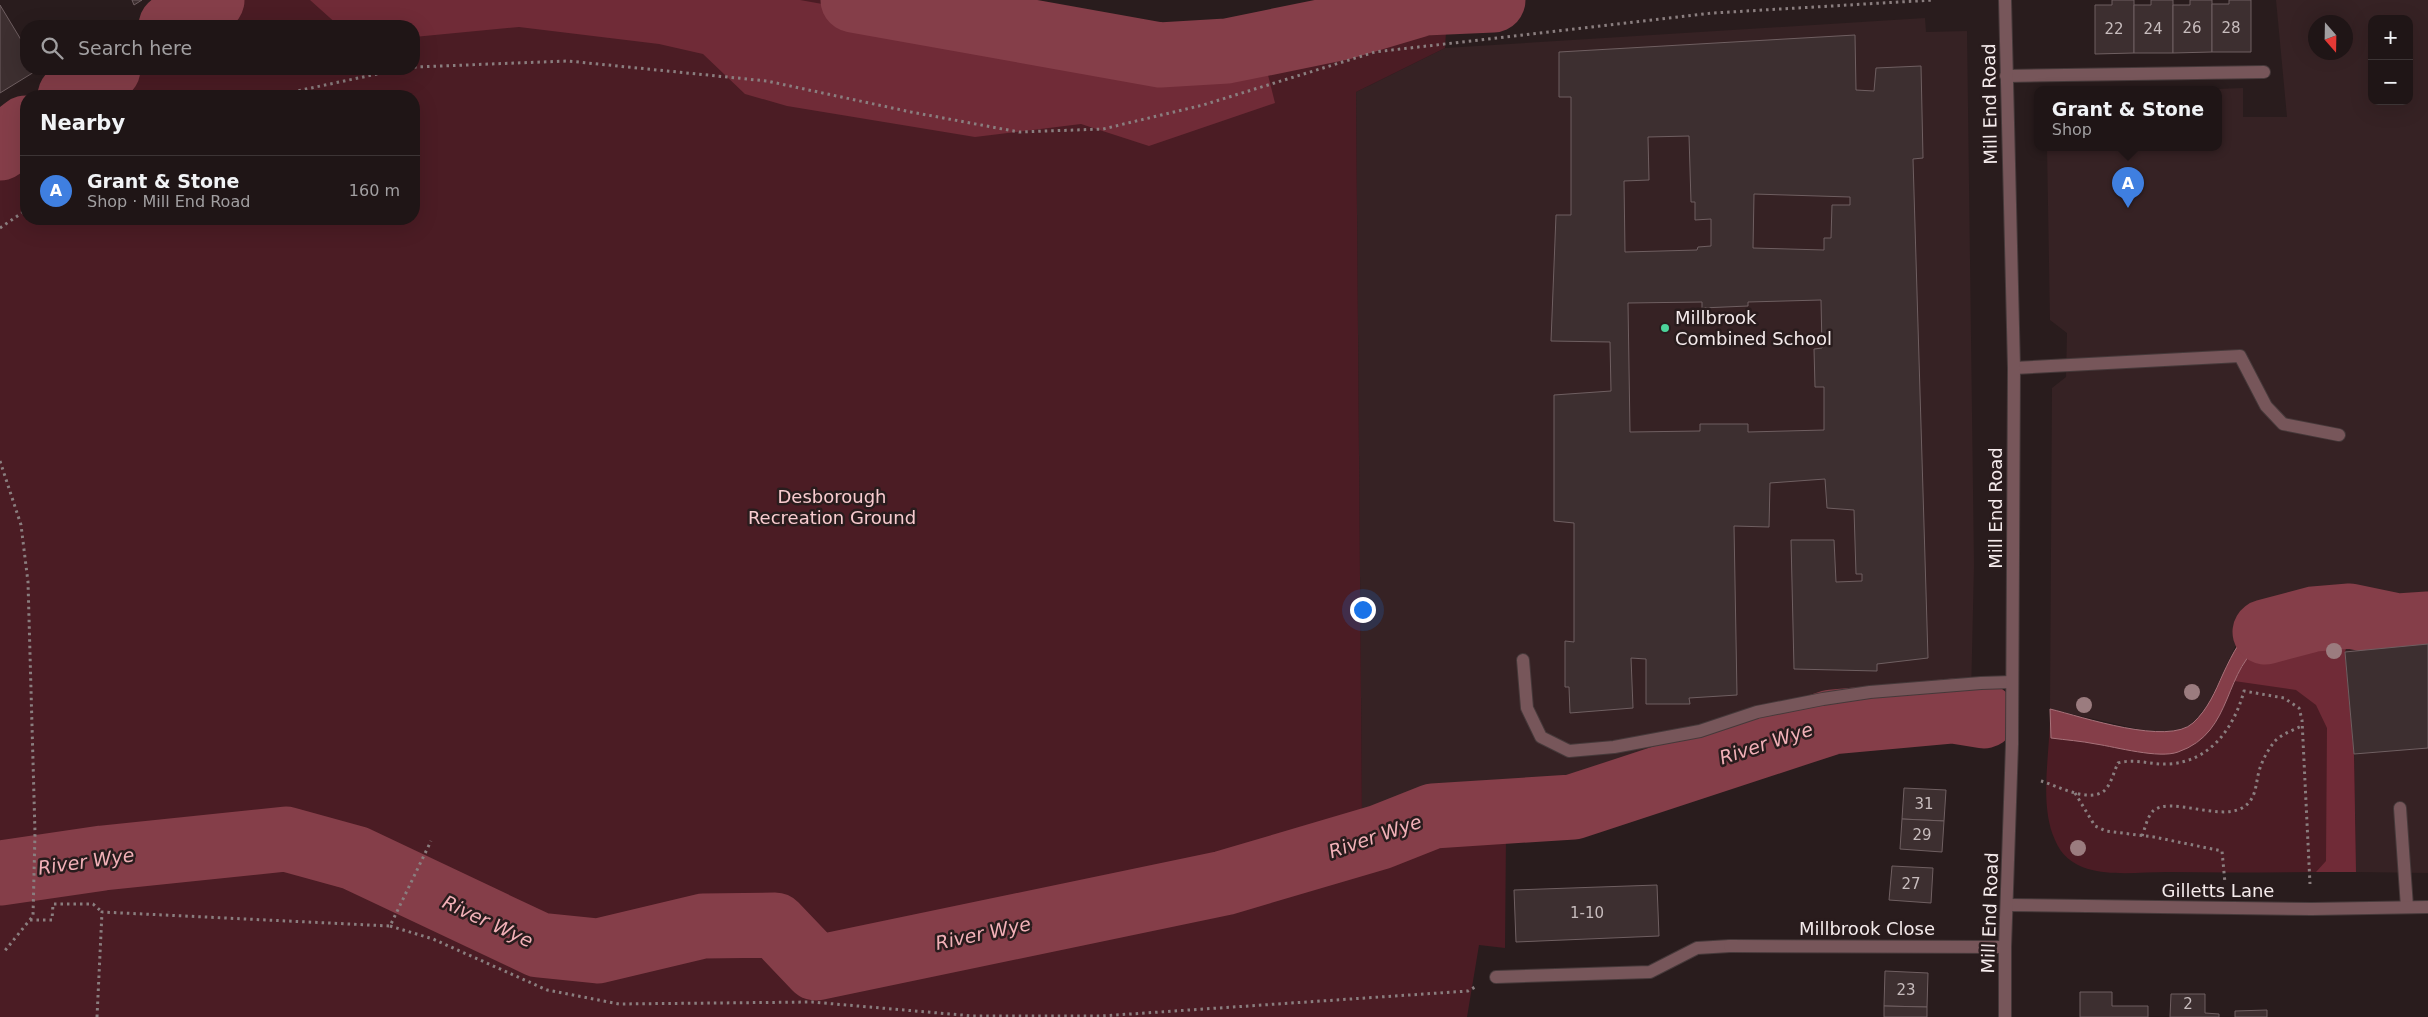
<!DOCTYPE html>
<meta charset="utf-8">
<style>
body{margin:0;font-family:"DejaVu Sans",sans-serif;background:#2c2223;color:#f1f3f6}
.controls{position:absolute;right:15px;top:15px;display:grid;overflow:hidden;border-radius:10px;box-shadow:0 5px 20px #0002}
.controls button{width:45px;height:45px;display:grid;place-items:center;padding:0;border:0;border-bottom:1px solid #3c3435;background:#1f1516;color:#f1f3f6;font:25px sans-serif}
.compass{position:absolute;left:2308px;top:15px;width:45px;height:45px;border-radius:50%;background:#1f1516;box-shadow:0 5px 20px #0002;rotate:160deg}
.you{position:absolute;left:1362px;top:609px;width:18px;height:18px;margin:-12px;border:4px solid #fff;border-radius:50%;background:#1a73e8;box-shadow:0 0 0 8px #1a73e833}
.badge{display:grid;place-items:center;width:32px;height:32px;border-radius:50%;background:#2563eb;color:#fff;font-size:16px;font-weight:700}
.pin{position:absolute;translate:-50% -41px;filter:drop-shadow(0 1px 2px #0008)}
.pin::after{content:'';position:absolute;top:26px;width:18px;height:15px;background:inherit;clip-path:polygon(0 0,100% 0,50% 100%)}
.popup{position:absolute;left:2034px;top:86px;width:188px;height:65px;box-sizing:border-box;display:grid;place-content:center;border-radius:10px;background:#1f1516;filter:drop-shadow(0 1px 4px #0005);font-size:16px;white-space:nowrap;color:#a19fa1}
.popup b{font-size:19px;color:#f1f3f6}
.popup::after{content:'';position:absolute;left:50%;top:100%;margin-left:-10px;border:10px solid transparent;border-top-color:#1f1516}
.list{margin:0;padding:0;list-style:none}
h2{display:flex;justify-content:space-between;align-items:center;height:65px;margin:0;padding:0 20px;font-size:21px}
h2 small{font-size:16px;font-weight:400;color:#a19fa1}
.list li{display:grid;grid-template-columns:32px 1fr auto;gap:15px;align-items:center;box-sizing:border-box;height:70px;padding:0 20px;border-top:1px solid #3c3435}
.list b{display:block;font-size:19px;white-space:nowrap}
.list p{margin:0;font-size:16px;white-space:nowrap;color:#a19fa1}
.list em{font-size:16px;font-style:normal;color:#a19fa1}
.icon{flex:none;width:28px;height:28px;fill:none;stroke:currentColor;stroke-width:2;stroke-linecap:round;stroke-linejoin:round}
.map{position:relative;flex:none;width:2428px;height:1017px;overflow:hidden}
.search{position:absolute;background:#1f1516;box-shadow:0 5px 20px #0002;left:20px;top:20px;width:400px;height:55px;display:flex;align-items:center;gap:12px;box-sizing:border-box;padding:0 18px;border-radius:20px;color:#a19fa1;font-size:19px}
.panel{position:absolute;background:#1f1516;box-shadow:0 5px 20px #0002;left:20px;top:90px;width:400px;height:135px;border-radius:20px}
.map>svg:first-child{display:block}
.built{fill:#362224;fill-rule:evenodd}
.green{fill:#4b1c24}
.forest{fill:#702b37}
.water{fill:#853e49;stroke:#a7727a}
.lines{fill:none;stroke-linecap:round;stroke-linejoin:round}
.river{stroke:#853e49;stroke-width:65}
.building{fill:#3d2f30;stroke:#6f5f61;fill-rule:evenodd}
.service-casing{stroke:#46393a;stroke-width:14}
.minor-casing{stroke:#46393a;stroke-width:14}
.tertiary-casing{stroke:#46393a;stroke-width:14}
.path{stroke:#8a7e7f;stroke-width:3;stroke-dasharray:2.5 4;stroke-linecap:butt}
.service{stroke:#77565a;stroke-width:12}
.minor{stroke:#77565a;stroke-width:12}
.tertiary{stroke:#77565a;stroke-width:12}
.tree{fill:#9b7c7f}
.poi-dot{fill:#4cd49b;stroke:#291c1d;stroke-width:2}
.labels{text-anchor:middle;stroke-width:5;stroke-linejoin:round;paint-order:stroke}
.number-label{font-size:15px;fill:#c7bcbd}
.street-label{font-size:18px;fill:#f5ebec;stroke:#291c1d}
.poi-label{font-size:18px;fill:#f5ebec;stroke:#291c1d;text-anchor:start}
.park-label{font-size:18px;fill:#f8cbcf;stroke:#291c1d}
.water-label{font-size:19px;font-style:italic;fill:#f2b1b8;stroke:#291c1d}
</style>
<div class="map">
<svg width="2428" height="1017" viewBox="0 0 2428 1017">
<rect width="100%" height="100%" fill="#291c1d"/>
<g class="built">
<path d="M2276,0H2428V873L2356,872L2354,754L2345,652L2352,626L2314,613L2263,621L2252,627L2235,647L2209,703L2192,724L2176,732L2155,733L2050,709L2052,388L2066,377L2067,333L2050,320L2047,147H2218L2217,89L2243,88V117H2287ZM2372,19H2409V101H2372ZM2316,22H2346V52H2316Z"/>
<polygon points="1925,18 1926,32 1967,31 1974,565 1971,697 1869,703 1747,734 1603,785 1458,797 1362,818 1356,92 1445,48"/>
</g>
<g class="green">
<polygon points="202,0 902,0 1132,44 1178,50 1219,47 1278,38 1337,26 1429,0 1448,0 1445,48 1356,92 1362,818 1374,851 1506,835 1505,948 1479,945 1467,1017 0,1017 0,887 14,886 16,864 0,864 0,140 26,122 26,219 414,219 414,96 63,96 101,69 414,69 414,26 163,26"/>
<path d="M2352,609V626L2345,652L2354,754L2356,872C2293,872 2230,873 2167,872C2142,872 2112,876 2088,869C2072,864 2061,855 2055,840C2038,803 2051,750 2050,709C2083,717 2167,746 2193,723C2208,709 2215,692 2223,674C2233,653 2242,633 2263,621Z"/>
</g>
<g class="forest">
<polygon points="310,0 800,0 1153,63 1206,62 1266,67 1275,103 1149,146 1081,124 975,137 787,106 745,94 703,54 659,44 519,27 414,37 414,26 339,26"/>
<path d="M2352,626L2345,652L2354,754L2356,872H2316L2326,861L2327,728L2316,705L2296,690L2234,681C2241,670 2246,657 2255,648C2276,628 2324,627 2352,626Z"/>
</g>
<path class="water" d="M2352,609V626C2331,627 2284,629 2267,640C2221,668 2236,732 2178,752C2159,759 2116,747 2096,744C2081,741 2066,740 2051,738L2050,709C2083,717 2168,746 2193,723C2208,709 2215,692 2223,674C2233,653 2242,633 2263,621Z"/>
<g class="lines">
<g class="river">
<polyline points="853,0 1160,55 1227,51 1340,28 1424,3 1493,0"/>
<polyline points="171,26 212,0"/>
<polyline points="70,96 108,69"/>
<polyline points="0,148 26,128"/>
<polyline points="2265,632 2314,619 2350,616 2398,626 2428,624"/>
<polyline points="0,873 103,858 286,839 355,858 539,945 598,951 703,926 775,925 816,968 1224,883 1380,837 1433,816 1573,807 1832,722 1953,711 1984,716"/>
</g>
</g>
<g class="building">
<polygon points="132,0 142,0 134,5"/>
<polygon points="2112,0 2134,0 2134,53 2095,54 2095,5 2112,5"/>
<polygon points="2151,0 2173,0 2173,53 2134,53 2134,5 2151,5"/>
<polygon points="2190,0 2212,0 2212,52 2173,53 2173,5 2190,5"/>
<polygon points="2229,0 2251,0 2251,52 2212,52 2212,4 2229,4"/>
<polygon points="0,5 26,48 26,69 39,69 0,93"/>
<path d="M1855,35L1856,90L1874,91L1876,68L1921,66L1923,158L1913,159L1928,658L1877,664V671L1794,669L1791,540H1834L1836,582L1862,581V574H1856L1854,510L1827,508L1825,479L1770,483L1769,527L1734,526L1737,695L1689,698L1690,704H1646V659L1631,658L1633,708L1570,713L1569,687H1565V641L1574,642V523L1554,521V395L1611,391L1610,342L1551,341L1556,215H1571V97H1559V52ZM1689,136L1691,202H1695V220L1711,219V246L1698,247L1697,250L1625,252L1624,181L1649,180L1648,137ZM1754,194L1850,197V205H1832L1831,238H1824V250L1753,248ZM1821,300L1822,348L1814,349L1815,387H1824V430L1748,432V424H1700V431L1630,432L1628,303L1702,302V308L1748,306V302Z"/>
<polygon points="2428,644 2428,748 2354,754 2345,652"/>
<polygon points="1904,788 1946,790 1944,821 1902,819"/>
<polygon points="1902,819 1944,821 1942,852 1900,849"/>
<polygon points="1892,866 1933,868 1931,903 1889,900"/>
<polygon points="1657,885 1659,936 1516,942 1514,890"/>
<polygon points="1885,971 1928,973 1927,1007 1884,1006"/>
<polygon points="2080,992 2112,992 2112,1006 2148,1006 2148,1017 2080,1017"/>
<polygon points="2171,994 2205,994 2205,1013 2219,1014 2219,1017 2170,1017"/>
<polygon points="1884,1006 1927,1007 1927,1017 1884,1017"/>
<polygon points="2267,1010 2267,1017 2235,1017 2235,1011"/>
</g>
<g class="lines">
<g class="service-casing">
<g id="service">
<polyline points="2006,76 2264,72"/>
<polyline points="2014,368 2240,356 2266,406 2283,424 2339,435"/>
<polyline points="1523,660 1527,708 1541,737 1569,751 1614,747 1700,731 1757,712 1823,699 1870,692 1981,683 2012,682"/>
<polyline points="2400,808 2407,907"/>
<polyline points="1496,977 1650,972 1697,948 1730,946"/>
</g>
</g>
<g class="minor-casing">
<g id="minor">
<polyline points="2008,905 2312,909 2428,907"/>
<polyline points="1730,946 2005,947"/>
</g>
</g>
<g class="tertiary-casing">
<polyline id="tertiary" points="2005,1017 2005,947 2012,744 2014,368 2005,0"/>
</g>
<g class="path">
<polyline points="414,67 568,61 767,81 911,112 1019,132 1103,129 1203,105 1375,52 1713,13 1933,0"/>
<polyline points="273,96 401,69"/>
<polyline points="0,228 26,210"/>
<polyline points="0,461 21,525 28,582 35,833 33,916 3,953"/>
<path d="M2041,781C2058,786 2088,803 2104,791C2111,785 2114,771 2118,763C2135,758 2151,765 2168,764C2210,762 2234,728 2244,691L2284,698L2299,708L2302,720L2310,884"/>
<polyline points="2075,793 2095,826 2106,831 2154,837 2222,851 2225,883"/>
<path d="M2142,836C2145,829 2147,817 2153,811C2169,796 2219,821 2242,808C2258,799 2255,782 2260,768C2263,759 2269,748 2275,741C2282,734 2293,730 2302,726"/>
<polyline points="30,920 52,920 53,904 93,904 102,912"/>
<polyline points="390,926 433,939 547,990 619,1004 812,1002 973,1016 1101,1016 1468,991 1475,987"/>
<polyline points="97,1017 102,912 390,926 431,841"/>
</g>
<use href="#service" class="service"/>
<use href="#minor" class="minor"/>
<use href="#tertiary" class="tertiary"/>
</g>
<g class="tree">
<circle cx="2334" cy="651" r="8"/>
<circle cx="2192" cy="692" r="8"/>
<circle cx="2084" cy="705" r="8"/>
<circle cx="2078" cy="848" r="8"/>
</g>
<circle class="poi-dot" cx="1665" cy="328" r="5"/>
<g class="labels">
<g class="number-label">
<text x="2192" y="33">26</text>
<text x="2231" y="33">28</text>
<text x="2114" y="34">22</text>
<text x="2153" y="34">24</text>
<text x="1924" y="809">31</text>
<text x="1922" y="840">29</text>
<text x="1911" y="889">27</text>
<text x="1587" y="918">1-10</text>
<text x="1906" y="995">23</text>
<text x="2188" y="1009">2</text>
</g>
<g class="street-label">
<text transform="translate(1990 104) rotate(-91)" y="6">Mill End Road</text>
<text transform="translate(1996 508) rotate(-90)" y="6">Mill End Road</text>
<text x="2218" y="897">Gilletts Lane</text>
<text transform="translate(1990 913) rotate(-88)" y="6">Mill End Road</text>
<text x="1867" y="935">Millbrook Close</text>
</g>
<g class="poi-label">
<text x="1675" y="324">Millbrook<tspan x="1675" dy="21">Combined School</tspan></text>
</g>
<g class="park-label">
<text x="832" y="503">Desborough<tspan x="832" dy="21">Recreation Ground</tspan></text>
</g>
<g class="water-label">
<text transform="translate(1766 743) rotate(-18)" y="7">River Wye</text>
<text transform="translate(1375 836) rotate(-19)" y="7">River Wye</text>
<text transform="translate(86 861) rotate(-8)" y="7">River Wye</text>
<text transform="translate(488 921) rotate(25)" y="7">River Wye</text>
<text transform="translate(983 933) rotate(-12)" y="7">River Wye</text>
</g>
</g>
</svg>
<div class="controls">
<button>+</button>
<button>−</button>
</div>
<svg class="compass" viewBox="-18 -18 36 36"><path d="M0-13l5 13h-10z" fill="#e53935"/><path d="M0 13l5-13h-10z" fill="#a19fa1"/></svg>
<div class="you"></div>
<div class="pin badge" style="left:2128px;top:208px;background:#3f7fe0">A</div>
<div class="popup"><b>Grant &amp; Stone</b>Shop</div>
<div class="search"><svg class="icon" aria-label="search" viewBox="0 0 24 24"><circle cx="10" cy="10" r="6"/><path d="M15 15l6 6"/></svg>Search here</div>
<section class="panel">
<h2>Nearby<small></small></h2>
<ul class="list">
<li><span class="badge" style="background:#3f7fe0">A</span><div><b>Grant &amp; Stone</b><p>Shop · Mill End Road</p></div><em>160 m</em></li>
</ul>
</section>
</div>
